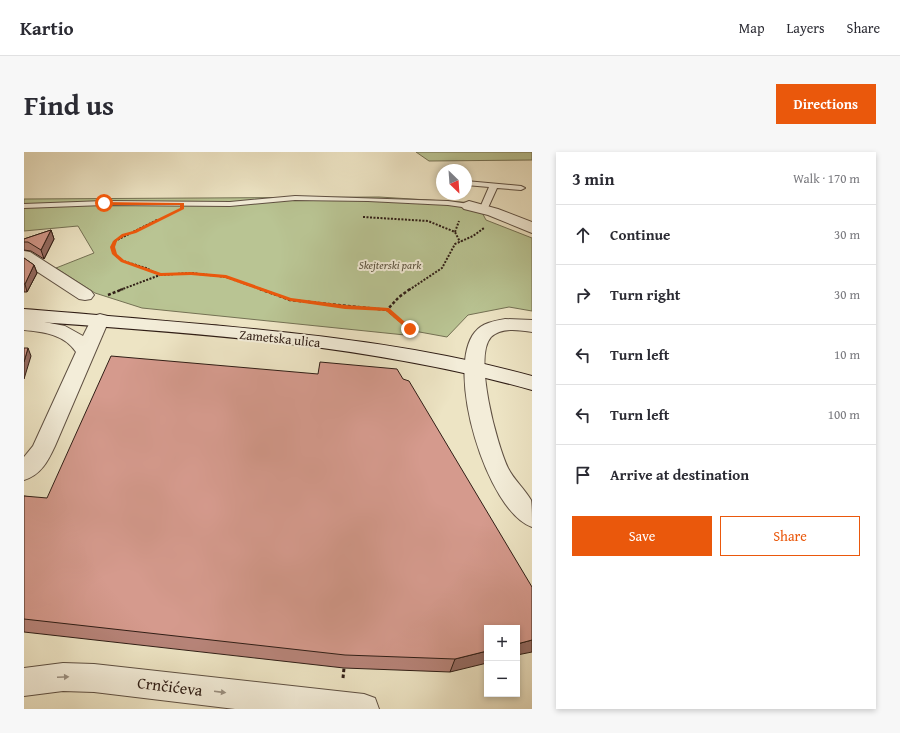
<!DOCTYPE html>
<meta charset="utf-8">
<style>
body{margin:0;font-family:"Gentium Book Plus",serif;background:#f7f7f7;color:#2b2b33}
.controls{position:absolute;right:12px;bottom:12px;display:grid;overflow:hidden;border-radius:0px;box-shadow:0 2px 6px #0003}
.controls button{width:36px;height:36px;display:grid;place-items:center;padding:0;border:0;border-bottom:1px solid #e1e1e2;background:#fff;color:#2b2b33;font:20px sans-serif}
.compass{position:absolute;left:412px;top:12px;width:36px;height:36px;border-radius:50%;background:#fff;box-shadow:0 2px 6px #0003;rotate:155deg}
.stop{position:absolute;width:12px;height:12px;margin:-9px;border:3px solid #ea580c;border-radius:50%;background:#fff}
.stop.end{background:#ea580c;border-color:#fff;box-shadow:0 1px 4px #0008}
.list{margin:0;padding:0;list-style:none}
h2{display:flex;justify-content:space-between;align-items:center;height:52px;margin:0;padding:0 16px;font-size:17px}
h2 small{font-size:13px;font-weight:400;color:#7c7c81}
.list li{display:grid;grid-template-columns:26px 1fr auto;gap:12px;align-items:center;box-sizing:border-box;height:60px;padding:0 16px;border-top:1px solid #e1e1e2}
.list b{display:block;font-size:15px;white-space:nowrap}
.list em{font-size:13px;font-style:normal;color:#7c7c81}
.actions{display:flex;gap:8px;padding:12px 16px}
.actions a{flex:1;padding:9px 0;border:1px solid #ea580c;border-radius:0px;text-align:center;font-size:14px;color:#ea580c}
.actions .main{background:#ea580c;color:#fff}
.icon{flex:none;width:22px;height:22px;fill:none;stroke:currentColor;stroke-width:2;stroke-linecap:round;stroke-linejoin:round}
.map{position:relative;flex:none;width:508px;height:557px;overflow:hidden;border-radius:0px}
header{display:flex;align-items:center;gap:24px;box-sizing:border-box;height:56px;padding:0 20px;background:#fff;border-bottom:1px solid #e1e1e2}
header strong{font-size:19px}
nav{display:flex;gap:22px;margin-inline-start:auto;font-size:14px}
.intro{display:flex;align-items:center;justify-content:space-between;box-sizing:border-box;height:96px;padding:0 24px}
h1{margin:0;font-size:28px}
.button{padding:10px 18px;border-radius:0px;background:#ea580c;color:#fff;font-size:14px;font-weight:700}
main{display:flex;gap:24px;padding:0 24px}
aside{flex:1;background:#fff;border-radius:0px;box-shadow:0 2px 6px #0003}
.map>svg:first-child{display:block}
.green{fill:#b9c493;stroke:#747154}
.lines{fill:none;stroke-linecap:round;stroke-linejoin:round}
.lane-casing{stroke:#5f5042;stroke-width:2}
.street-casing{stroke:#5f5042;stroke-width:2}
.secondary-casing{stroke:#301e16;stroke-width:2}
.path-far2{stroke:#301e16;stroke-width:2;stroke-dasharray:2 1.5;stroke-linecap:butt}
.path-far1{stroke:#301e16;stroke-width:2.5;stroke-dasharray:3 2;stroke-linecap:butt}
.path{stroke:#301e16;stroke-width:3;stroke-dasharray:3.5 2.5;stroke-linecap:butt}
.lane{fill:#f3edd9;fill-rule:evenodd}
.street{fill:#f3edd9;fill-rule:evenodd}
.secondary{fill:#f3edd9;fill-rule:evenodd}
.wall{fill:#b78479;stroke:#301e16}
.shaded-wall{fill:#956c63;stroke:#301e16}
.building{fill:#d59a8d;stroke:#301e16}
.oneway{fill:#9b9081}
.route{fill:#ea580c}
.labels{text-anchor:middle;stroke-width:4;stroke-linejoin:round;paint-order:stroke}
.far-park-label{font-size:11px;font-style:italic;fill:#59503c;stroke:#f3edd9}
.street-label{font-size:13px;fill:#301e16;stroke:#f3edd9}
.near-street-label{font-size:16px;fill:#301e16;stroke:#f3edd9}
</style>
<header>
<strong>Kartio</strong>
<nav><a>Map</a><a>Layers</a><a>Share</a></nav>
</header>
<div class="intro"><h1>Find us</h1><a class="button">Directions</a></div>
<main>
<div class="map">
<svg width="508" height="557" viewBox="0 0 508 557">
<rect width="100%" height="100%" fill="#ede4c4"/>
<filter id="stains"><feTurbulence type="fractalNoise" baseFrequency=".005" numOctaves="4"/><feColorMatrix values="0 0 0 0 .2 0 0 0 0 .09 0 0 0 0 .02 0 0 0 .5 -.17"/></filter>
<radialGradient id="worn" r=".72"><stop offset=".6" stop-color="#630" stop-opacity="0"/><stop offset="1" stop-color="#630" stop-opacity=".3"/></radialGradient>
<g class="green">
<polygon points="392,0 508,0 508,8 405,9"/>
<polygon points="355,45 453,51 462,68 508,86 508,159 485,155 444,163 423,185 390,179 381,183 118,156 71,141 32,116 70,101 54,74 0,79 0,47"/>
</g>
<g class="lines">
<g class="lane-casing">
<g id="lane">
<polygon points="442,29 497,34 501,36 497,38 473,36 463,58 459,60 455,58 465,35 442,33"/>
<polygon points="271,44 424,49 445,52 449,54 445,56 424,53 344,49 271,48 206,54 80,53 0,56 0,52 80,49 206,50"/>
</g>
</g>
<g class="street-casing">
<g id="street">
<polygon points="445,49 474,57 508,70 508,81 464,63 440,57 437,54 440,51"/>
<polygon points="0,99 6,100 67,139 70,143 67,147 61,148 55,147 0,111"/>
<path d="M76,162L83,164L85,168L31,294C24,309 17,323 0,328V305L9,294L52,200C40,182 19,180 0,178V166L41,174L59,184L69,164Z"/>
<path d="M481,167L508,168V180C495,178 478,175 467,185C449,205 473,293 484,316C490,328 500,336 507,348C508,354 508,368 508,375C463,360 420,217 451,180C458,171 470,169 481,167Z"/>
<polygon points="39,511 70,512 340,542 351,546 355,557 211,557 70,540 39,539 0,544 0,516"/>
</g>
</g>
<g class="secondary-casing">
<path id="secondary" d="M0,157C66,162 132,168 199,174C303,184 407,196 508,224V238C343,192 170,181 0,169Z"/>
</g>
<g class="path-far2">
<polyline points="339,65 404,69 431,80 436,90"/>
<polyline points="133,68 91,89 89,95 90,102 99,109 122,116 136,123 167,121 202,125 239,138"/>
<polyline points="431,80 435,69"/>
<polyline points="96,138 136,123"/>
<polyline points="385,138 418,116 431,92 449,84 460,76"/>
</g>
<g class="path-far1">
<polyline points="236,137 266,148 363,158"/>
<polyline points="386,137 375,145 363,158 386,177 390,183"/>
<polyline points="84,143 99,137"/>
</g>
<polyline class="path" points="319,526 320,516"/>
<use href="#lane" class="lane"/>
<use href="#street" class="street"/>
<use href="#secondary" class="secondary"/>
</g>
<g class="wall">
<polygon points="27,78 30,87 20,107 7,99 0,98 0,87"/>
<polygon points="0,106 10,113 13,121 3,140 0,140"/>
<polygon points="0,344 508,435 426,520 320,516 0,480"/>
</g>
<g class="shaded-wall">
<polygon points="27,78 30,87 20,107 17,98"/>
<polygon points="10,113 13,121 3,140 1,132"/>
<polygon points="4,196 7,204 0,227 0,210"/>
<polygon points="508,488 508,500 493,503 493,492"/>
<polygon points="463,499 463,511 426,520 431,507"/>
</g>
<g class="building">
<polygon points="27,78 17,98 4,90 0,90 0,87"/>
<polygon points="0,106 10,113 1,132 0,132"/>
<polygon points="0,196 4,196 0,210"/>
<polygon points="87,204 294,222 296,210 373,217 379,227 385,229 508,435 508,488 493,492 493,476 463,476 463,499 431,507 321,503 0,467 0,344 23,346"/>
</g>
<defs><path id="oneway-solid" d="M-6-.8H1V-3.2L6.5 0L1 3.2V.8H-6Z"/></defs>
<g class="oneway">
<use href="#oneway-solid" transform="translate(39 525) rotate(-2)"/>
<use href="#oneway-solid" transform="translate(196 540) rotate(7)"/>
</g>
<polygon class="route" points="78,50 160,51 160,57 112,81 101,84 93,89 91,95 93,102 100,108 137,121 167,120 202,123 267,146 321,153 365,156 389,177 384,178 362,159 321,157 266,149 201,126 167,123 136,124 97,110 88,102 86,95 89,89 98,82 109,79 156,56 156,53 80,53"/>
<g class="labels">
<g class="far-park-label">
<text x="366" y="117">Skejterski park</text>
</g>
<g class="street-label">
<text transform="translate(256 186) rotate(6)" y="5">Zametska ulica</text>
</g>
<g class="near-street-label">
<text transform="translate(146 534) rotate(7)" y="6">Crnčićeva</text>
</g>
</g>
<rect width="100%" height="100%" filter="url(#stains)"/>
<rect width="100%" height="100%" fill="url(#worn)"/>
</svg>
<div class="controls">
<button>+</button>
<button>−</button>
</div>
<svg class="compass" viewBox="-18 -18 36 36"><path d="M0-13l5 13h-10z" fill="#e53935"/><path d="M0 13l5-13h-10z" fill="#7c7c81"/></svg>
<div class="stop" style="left:80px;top:51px"></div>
<div class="stop end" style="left:386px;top:177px"></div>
</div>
<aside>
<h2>3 min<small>Walk · 170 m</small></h2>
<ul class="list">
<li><svg class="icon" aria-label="ahead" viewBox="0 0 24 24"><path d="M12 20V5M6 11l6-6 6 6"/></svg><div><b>Continue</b></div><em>30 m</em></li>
<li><svg class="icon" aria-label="right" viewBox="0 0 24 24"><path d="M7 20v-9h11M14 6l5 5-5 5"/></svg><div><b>Turn right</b></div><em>30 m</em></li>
<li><svg class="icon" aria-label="left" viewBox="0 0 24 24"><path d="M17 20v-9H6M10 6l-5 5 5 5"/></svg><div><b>Turn left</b></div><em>10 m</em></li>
<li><svg class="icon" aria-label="left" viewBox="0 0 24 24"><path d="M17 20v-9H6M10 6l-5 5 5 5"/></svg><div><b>Turn left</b></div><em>100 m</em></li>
<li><svg class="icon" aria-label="arrive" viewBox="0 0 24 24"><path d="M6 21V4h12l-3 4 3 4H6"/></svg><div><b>Arrive at destination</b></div></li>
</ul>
<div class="actions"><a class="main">Save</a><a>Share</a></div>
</aside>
</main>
